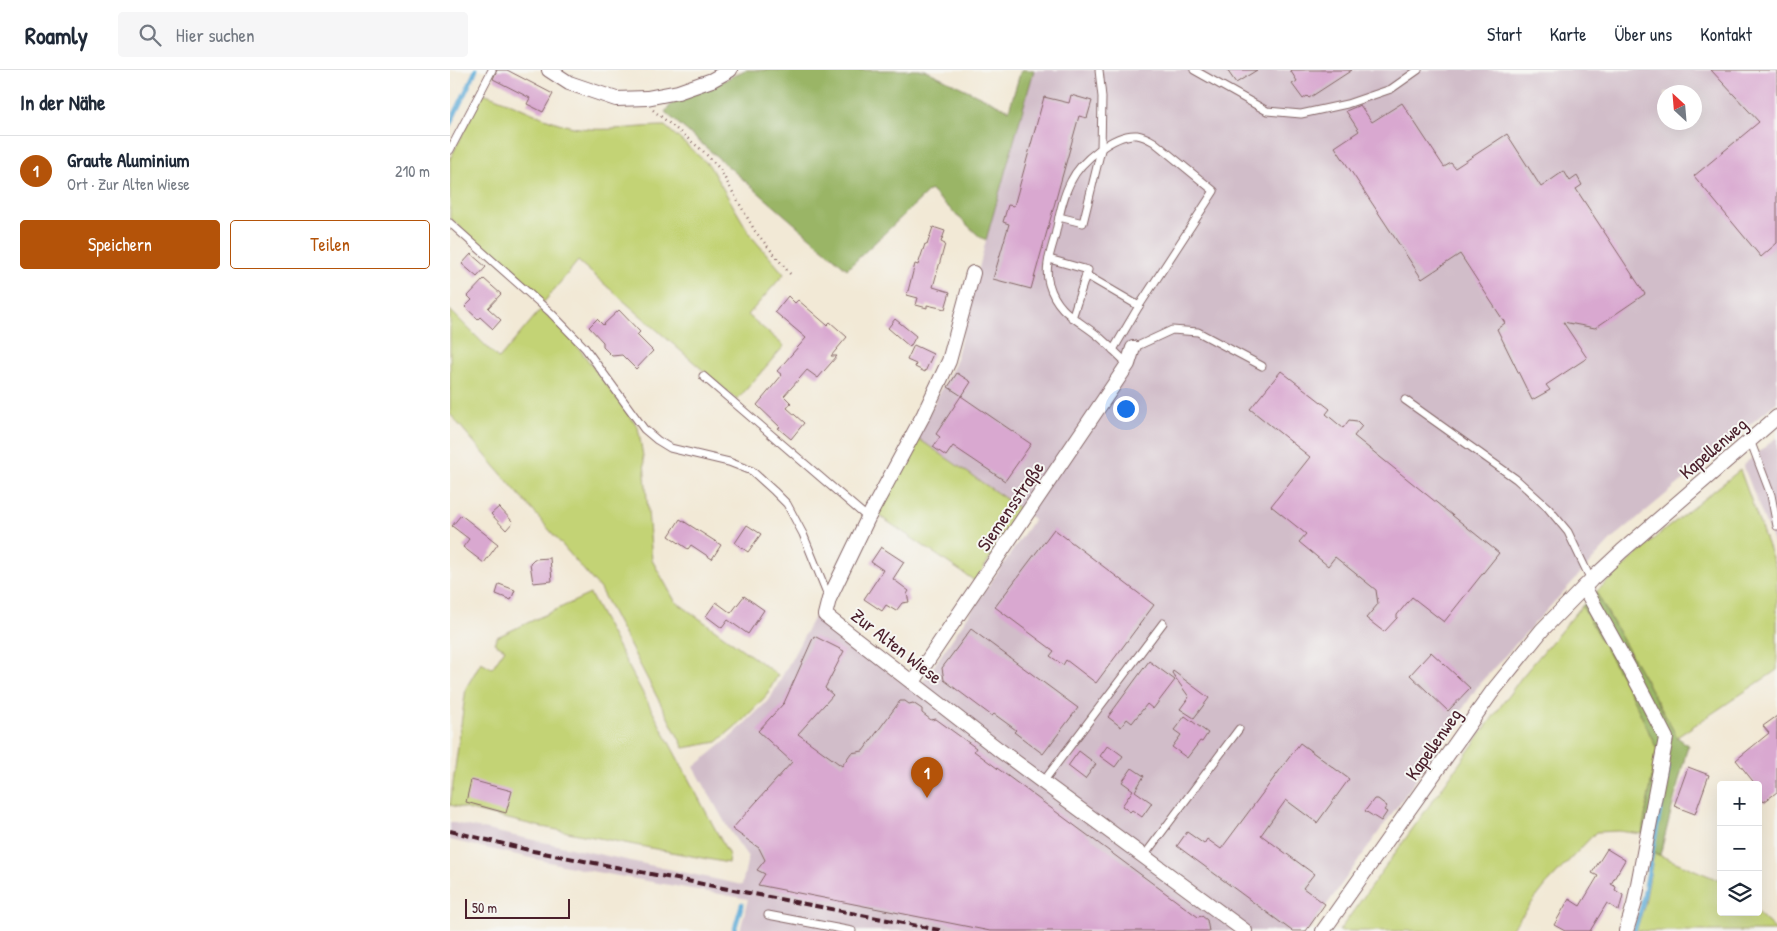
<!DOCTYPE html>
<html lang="de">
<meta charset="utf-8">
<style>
body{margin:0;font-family:"Patrick Hand",sans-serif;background:#f6f6f7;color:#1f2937}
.controls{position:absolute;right:15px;bottom:15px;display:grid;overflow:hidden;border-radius:5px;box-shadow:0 5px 20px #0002}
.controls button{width:45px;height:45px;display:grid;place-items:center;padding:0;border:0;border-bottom:1px solid #e0e1e3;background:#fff;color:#1f2937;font:25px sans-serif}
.compass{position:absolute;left:1207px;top:15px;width:45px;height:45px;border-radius:50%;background:#fff;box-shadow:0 5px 20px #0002;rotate:334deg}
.scale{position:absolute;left:15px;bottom:12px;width:105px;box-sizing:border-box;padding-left:5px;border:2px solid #4a1f2b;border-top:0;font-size:14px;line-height:18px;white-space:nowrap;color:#4a1f2b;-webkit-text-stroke:4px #f6f6f2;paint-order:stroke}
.you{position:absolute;left:675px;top:338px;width:18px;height:18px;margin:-12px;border:4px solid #fff;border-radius:50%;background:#1a73e8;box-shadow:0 0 0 8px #1a73e833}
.badge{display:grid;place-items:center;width:32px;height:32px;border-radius:50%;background:#b45309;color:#fff;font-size:16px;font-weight:700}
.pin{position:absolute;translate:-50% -41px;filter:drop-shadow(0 1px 2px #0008)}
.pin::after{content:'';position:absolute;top:26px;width:18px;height:15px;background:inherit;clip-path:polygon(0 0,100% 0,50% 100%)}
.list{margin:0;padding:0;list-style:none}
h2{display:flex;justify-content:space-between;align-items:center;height:65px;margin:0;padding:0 20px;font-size:21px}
h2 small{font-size:16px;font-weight:400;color:#747a83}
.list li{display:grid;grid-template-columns:32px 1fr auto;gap:15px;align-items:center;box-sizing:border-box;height:70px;padding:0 20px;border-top:1px solid #e0e1e3}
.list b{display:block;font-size:19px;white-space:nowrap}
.list p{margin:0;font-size:16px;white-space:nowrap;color:#747a83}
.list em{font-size:16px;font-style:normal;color:#747a83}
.actions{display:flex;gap:10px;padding:15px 20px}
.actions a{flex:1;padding:11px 0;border:1px solid #b45309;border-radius:5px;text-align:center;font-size:18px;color:#b45309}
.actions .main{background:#b45309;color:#fff}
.icon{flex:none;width:28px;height:28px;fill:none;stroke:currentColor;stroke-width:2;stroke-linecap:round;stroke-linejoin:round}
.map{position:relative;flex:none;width:1327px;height:861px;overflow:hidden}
header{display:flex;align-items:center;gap:30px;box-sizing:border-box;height:70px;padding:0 25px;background:#fff;border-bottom:1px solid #e0e1e3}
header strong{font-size:24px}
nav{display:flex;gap:28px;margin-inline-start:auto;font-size:18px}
.search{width:350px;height:45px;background:#f6f6f7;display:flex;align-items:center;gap:12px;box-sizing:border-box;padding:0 18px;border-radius:5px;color:#747a83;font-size:19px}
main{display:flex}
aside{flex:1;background:#fff}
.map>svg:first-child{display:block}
.industrial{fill:#d1bdc9;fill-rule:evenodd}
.green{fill:#c3d375;stroke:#867950}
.forest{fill:#9ab566;stroke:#726a48}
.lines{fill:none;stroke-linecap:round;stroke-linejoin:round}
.stream{stroke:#5dabd7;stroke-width:4.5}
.building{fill:#d9a8d0}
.lane-casing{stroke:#856667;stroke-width:9}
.street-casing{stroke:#856667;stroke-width:16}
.path{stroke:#856667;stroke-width:2.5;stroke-dasharray:1 4;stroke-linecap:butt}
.lane{stroke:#fff;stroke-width:7}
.street{stroke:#fff;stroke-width:14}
.rail{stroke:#4a1f2b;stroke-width:4;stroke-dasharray:8 4;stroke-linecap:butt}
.labels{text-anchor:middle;stroke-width:4;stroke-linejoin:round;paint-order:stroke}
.street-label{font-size:19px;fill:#4a1f2b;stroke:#f6f6f2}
</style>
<header>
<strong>Roamly</strong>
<div class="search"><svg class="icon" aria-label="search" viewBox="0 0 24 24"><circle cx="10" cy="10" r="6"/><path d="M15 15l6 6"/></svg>Hier suchen</div>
<nav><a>Start</a><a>Karte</a><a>Über uns</a><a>Kontakt</a></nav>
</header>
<main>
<aside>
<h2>In der Nähe<small></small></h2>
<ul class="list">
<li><span class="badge">1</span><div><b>Graute Aluminium</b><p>Ort · Zur Alten Wiese</p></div><em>210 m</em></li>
</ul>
<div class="actions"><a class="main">Speichern</a><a>Teilen</a></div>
</aside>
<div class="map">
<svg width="1327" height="861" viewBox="0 0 1327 861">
<rect width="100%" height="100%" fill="#f6f6f2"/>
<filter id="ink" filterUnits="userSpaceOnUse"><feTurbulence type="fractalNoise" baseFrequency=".02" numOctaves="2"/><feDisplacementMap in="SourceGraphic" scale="10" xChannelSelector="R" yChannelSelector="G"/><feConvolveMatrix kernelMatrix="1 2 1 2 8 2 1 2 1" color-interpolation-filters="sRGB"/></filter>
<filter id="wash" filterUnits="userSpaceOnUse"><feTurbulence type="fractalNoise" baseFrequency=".0096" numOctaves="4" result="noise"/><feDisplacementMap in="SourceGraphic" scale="20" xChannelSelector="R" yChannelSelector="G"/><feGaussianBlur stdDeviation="1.12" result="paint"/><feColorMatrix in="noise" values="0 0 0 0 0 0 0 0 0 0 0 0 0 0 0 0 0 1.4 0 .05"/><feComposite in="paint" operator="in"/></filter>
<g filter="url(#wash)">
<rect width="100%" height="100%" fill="#f2e9d6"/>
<g class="industrial">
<path d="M584,0H1327V332L1161,470L1030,613L961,717L858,861H290L298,829L135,800L0,770V752L292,815L298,787L278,758L244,697L283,665L320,629L364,547L466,622L584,449L466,367L505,294L536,170ZM1214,22H1244V52H1214Z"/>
<polygon points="1327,367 1327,483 1293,395"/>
</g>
<g class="green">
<path d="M33,23C61,32 87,47 115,55C147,64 183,56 215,56L259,95L301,166L334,204L298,245L334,276L287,330L128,191L94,232L0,148V89Z"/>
<polygon points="91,239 117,264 131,281 188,357 194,392 202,490 225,531 328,605 316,626 293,650 267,672 234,678 150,519 0,344 0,240 49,289"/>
<polygon points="466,367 572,440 525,511 425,443"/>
<polygon points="1290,400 1327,501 1327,600 1227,667 1146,522 1207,466"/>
<polygon points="140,524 279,785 278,793 87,756 0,735 16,618 31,592 42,598 55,579 44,573 47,567"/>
<polygon points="1132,536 1180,622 1207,679 1192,764 1168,761 1146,762 1096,815 1060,861 889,861 1071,608"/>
<polygon points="1204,783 1271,811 1271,842 1307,842 1327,861 1186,861 1195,834"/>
</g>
<g class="forest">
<polygon points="295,0 475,0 559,40 571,0 584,0 536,170 530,167 480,120 397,199 215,42 225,30 263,16"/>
<polygon points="1146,522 1227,667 1238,675 1210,785 1204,783 1192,764 1207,679 1180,622 1132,536"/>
</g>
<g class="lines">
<g class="stream">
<polyline points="0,54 26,0"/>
<polyline points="284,861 292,834"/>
<polyline points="1184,861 1192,836 1218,699"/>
</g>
</g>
<g id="blocks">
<g class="building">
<polygon points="47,0 57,0 103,24 93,42 77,34 80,28 43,9"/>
<polygon points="777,0 807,0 786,13"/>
<polygon points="840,0 902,0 859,28 857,26 853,29 842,14 847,11"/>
<polygon points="1261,0 1327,0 1327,173 1311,187 1244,106 1309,52"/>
<polygon points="621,25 642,31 637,48 629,46 581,219 543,209 559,154 553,152 558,135 564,136 594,27 619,33"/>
<polygon points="952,33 994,97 1001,93 1005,98 1057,64 1091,117 1114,101 1120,111 1127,106 1132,115 1126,119 1195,224 1145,258 1113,252 1137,288 1096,315 1100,320 1082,330 1047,259 1055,253 1010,184 972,209 885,77 909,61 896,41 910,35 922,52"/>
<polygon points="483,157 495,161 491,172 495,174 483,217 500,222 495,239 477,235 477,238 466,235 468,228 457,225 465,194 468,195 475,174 477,175"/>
<polygon points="21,184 36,197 27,207 12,194"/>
<polygon points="34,209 51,224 38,238 51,250 43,259 30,247 28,249 15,237 22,230 18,226"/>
<polygon points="338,226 345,233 348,230 377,255 380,252 397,267 381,286 387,286 368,308 357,300 334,326 341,333 337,338 354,353 341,369 328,358 330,357 307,335 332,305 327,301 356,268 325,242"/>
<polygon points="169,240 190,262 187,265 203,281 186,299 172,285 162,286 153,277 153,272 139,257 147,249 153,255"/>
<polygon points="445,249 466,266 460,277 438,258"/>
<polygon points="464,275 483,284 475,302 465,297 466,294 457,290"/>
<polygon points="831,301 880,339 876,344 893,358 899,350 907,351 912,356 904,366 1049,483 994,552 962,527 947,545 947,548 934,562 916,548 928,534 926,520 885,487 878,496 849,472 856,464 821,436 860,387 800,339"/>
<polygon points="507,303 521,312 512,326 498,317"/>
<polygon points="511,326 581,374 555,411 503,376 496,386 483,377 490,367 486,364"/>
<polygon points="49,437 63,452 56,460 41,444"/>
<polygon points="11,445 48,474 34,493 13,477 19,469 2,456"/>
<polygon points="230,449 271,475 262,489 241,475 238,479 219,466"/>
<polygon points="297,455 311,464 298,482 285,473"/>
<polygon points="604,459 704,535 646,613 616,590 613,595 600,586 604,581 545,537"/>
<polygon points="431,477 454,492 443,509 459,521 457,524 459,532 452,533 446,541 436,535 432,541 414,529 433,500 421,492"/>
<polygon points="100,488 102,511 83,513 80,493 84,489"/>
<polygon points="49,514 65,520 61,530 46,524"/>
<polygon points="294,526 314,540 298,564 278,550 272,558 256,546 266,532 281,543"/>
<polygon points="521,559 628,638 593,684 564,662 566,660 544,644 542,646 494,610 492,598"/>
<polygon points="364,566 394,581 375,618 383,625 348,664 392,696 401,683 413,681 450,631 455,631 459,634 463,633 472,639 472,643 481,650 486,649 526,678 524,681 748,847 752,846 757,850 759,861 540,861 308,815 315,804 307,800 315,790 309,778 282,759 342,692 308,661 334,633"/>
<polygon points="981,582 1020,618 998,641 960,605"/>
<polygon points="699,591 725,610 703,639 697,634 682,653 677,649 671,657 658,647"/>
<polygon points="723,601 759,628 744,648 730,639 739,627 722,603"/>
<polygon points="735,646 758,663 752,672 750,671 737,688 722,677 731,665 724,660"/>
<polygon points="1327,646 1327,722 1314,732 1308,725 1308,715 1306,715 1286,690 1319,663 1313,656"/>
<polygon points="850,673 899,709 867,753 836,730 811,765 864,804 853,818 875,834 856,861 842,861 727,776 737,762 754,774 757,769 771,779"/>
<polygon points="658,675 673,686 665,697 650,686"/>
<polygon points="629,681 646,694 635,709 618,696"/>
<polygon points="1238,697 1259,705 1245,744 1224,736"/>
<polygon points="682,698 694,706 685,721 702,733 692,747 682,740 680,742 672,736 683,720 672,712"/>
<polygon points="21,710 62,721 56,743 16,732"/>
<polygon points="924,729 928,729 937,736 934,740 937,742 931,751 915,741"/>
<polygon points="1157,779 1175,790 1161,814 1166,817 1165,820 1173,825 1169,841 1157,833 1140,861 1115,861 1104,855 1119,829 1130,836 1148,806 1142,803"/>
</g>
</g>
</g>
<g filter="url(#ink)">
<use href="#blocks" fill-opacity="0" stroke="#856667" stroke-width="1"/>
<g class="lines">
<g class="lane-casing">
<g id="lane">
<polyline points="744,0 817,41 851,44 897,34 941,19 968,0"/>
<polyline points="0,80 42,0"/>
<polyline points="609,147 633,153 651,80 652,27 649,0"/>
<polyline points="0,153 101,243 135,278 194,359 207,370 220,378 279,392 302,401 324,421 337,434 353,464 379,528"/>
<polyline points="599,189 638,200 636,205"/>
<path d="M622,248L636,205L689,236L764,121L704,72C699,69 694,66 687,65C664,63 630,92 621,111C612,128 609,148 605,166C601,181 594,198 599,214C607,242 627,249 647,265C658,274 668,285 678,294"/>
<polyline points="683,278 722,260 748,262 812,296"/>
<polyline points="663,280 689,236"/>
<polyline points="253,306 418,448"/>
<polyline points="955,330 1066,409 1098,438 1118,462 1141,510"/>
<polyline points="1300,370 1321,425 1327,456"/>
<polyline points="593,712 713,553"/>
<polyline points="694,786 789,659"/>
<polyline points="318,845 402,861"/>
</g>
</g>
<g class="street-casing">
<g id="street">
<polyline points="99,0 119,13 166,29 197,28 228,22 262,10 280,0"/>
<polyline points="523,203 499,291 474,344 418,448 379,529 375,545 548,679 795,861"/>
<polyline points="1134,517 1189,616 1216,668 1184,835 1176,861"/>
<polyline points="463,612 678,294 683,278"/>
<polyline points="873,861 1042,622 1092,560 1141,510 1172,481 1327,347"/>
</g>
</g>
<polyline class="path" points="203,40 253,81 269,98 305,161 341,205"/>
<use href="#lane" class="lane"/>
<use href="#street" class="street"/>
<polyline class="rail" points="0,761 83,781 494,861"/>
</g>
</g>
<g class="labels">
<g class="street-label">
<text transform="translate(1263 378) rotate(-41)" y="7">Kapellenweg</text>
<text transform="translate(560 436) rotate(-56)" y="7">Siemensstraße</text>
<text transform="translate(447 576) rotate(38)" y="7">Zur Alten Wiese</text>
<text transform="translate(983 674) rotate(-55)" y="7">Kapellenweg</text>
</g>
</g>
</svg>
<div class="controls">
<button>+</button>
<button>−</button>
<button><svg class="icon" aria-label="layers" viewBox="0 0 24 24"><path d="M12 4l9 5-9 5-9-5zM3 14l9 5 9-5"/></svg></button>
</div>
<svg class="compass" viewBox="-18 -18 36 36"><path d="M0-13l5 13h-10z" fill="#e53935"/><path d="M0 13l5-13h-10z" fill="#747a83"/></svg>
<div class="scale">50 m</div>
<div class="you"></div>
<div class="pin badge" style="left:477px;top:728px">1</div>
</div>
</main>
